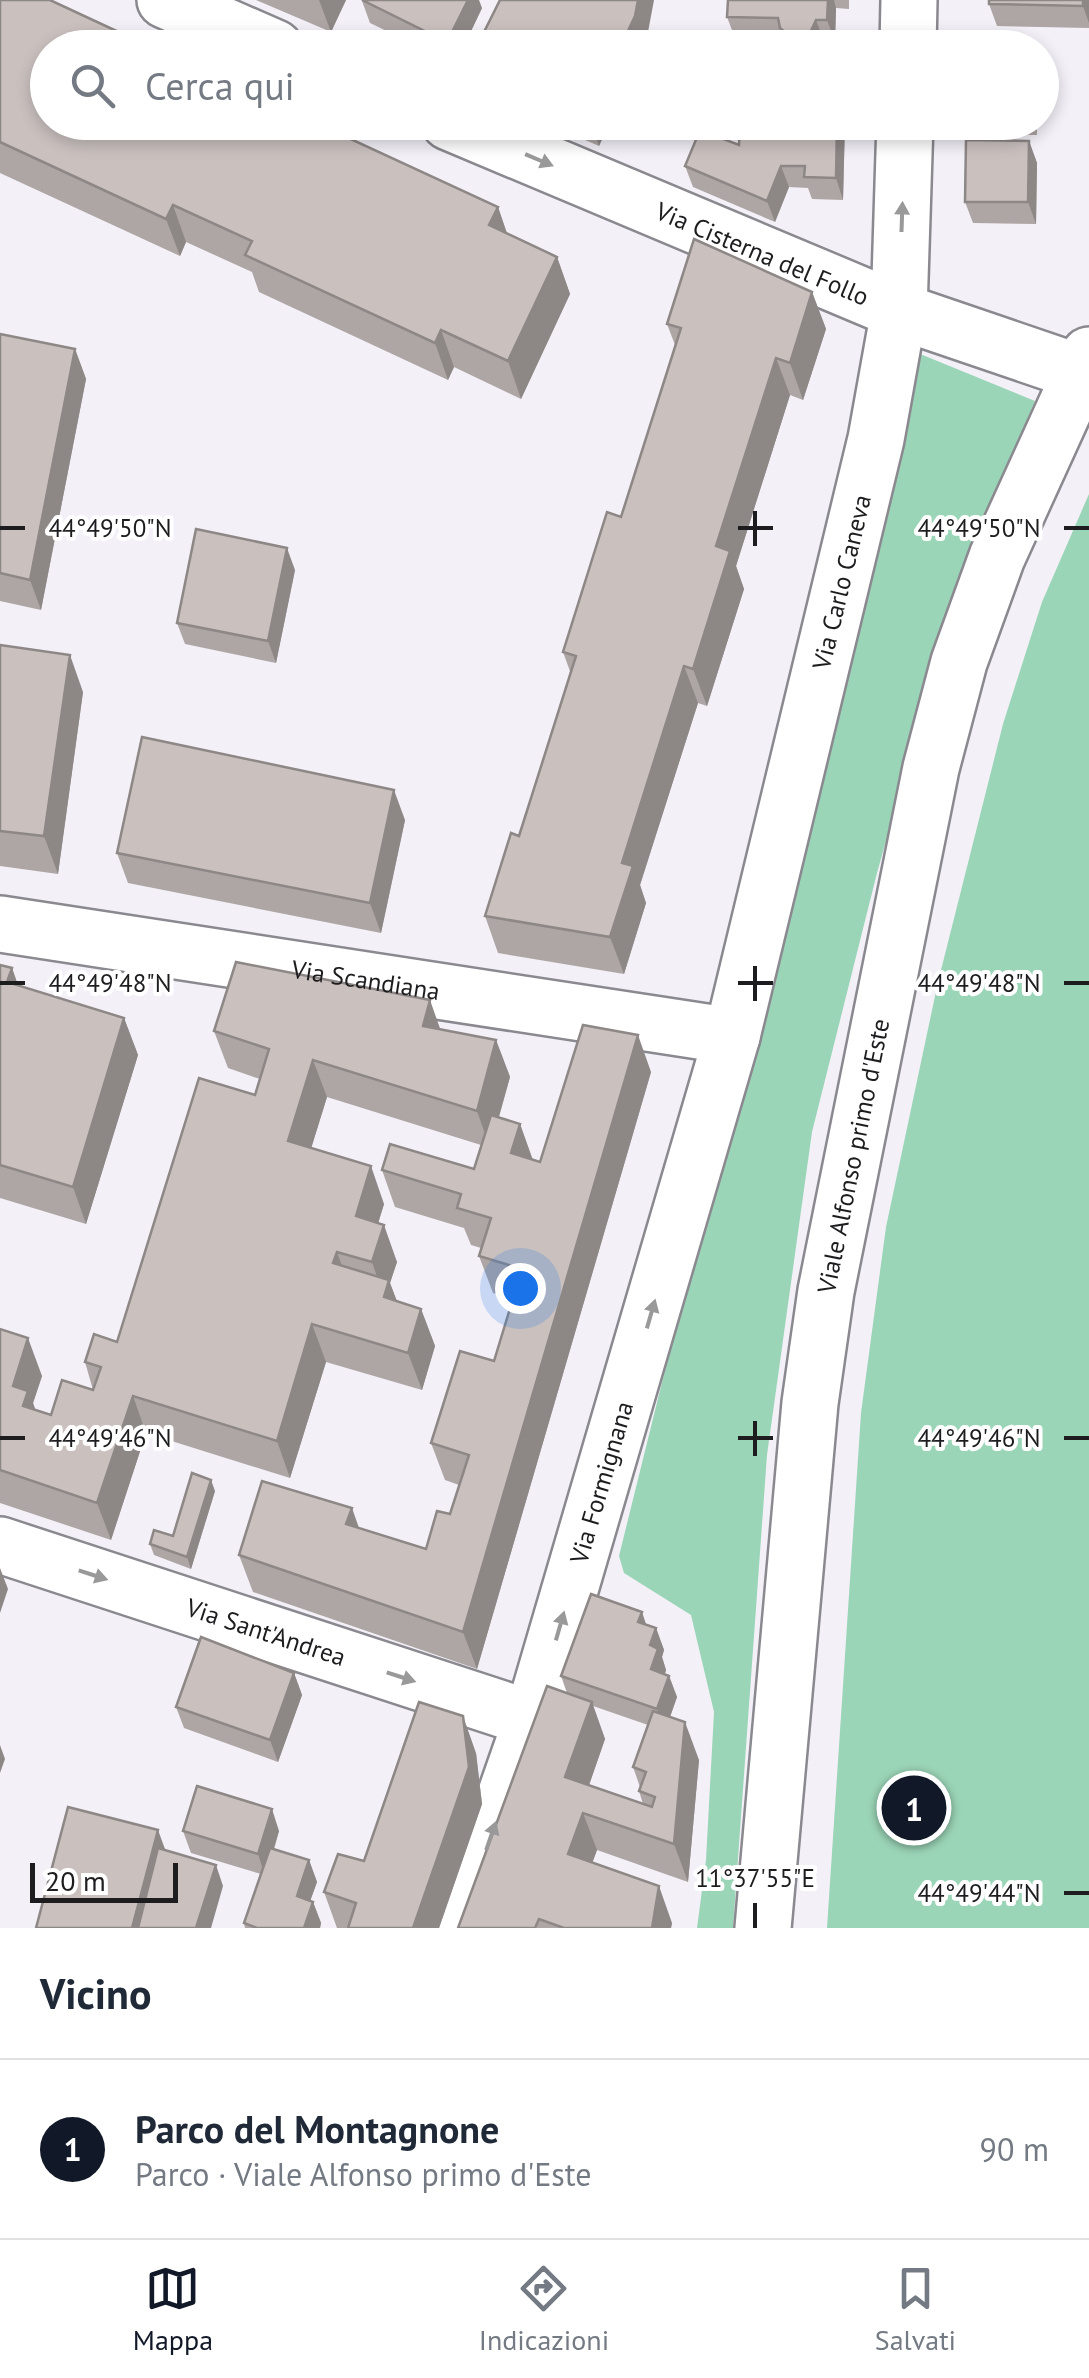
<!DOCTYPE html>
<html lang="it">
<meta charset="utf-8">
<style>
body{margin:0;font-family:"PT Sans",sans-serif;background:#f6f6f7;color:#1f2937}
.scale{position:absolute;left:30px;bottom:25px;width:148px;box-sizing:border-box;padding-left:10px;border:5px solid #1d1c1f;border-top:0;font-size:28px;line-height:35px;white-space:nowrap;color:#1d1c1f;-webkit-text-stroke:8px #fff;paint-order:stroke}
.you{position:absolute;left:520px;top:1288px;width:35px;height:35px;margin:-25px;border:8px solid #fff;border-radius:50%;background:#1a73e8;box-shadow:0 0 0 15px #1a73e833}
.badge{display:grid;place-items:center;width:65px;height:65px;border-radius:50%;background:#111827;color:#fff;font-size:32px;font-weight:700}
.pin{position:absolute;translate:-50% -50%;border:5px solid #fff;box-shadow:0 2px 10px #0006}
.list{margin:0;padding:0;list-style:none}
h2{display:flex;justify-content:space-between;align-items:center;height:130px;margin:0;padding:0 40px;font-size:42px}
h2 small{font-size:32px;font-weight:400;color:#747a83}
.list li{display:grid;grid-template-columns:65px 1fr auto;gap:30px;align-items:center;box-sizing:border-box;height:180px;padding:0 40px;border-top:2px solid #e0e1e3}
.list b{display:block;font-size:38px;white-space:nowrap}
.list p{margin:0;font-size:32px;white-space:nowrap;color:#747a83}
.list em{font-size:32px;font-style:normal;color:#747a83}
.icon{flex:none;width:55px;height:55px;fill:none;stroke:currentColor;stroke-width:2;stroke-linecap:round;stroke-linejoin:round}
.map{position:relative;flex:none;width:1089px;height:1928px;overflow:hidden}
.search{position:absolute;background:#fff;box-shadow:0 5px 15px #0003;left:30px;right:30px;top:30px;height:110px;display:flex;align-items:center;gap:25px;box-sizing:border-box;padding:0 35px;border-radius:55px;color:#747a83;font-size:38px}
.sheet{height:310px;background:#fff}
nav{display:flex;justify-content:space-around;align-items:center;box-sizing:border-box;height:140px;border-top:2px solid #e0e1e3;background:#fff;font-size:28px;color:#747a83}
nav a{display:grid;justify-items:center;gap:5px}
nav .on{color:#111827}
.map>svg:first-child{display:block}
.green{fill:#9bd5b7}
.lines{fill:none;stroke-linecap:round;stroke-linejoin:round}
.minor-casing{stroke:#8b8990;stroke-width:60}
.minor{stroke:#fff;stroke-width:55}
.wall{fill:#aea6a4;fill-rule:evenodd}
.shaded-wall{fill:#8d8786}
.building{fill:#cac1bf;stroke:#8d8786;stroke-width:2.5}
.oneway{fill:#99999a}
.ticks{fill:none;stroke:#1d1c1f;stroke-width:4}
.labels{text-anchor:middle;stroke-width:8;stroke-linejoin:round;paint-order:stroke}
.street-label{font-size:25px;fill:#1d1c1f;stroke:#fff}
.ticks-label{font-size:25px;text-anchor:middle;fill:#1d1c1f;stroke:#fff;stroke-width:8;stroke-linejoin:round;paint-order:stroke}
</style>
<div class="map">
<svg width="1089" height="1928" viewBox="0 0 1089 1928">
<rect width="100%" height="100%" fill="#f3f0f8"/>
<g class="green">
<polygon points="908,349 1035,401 956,590 877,873 812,1132 767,1455 733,1928 697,1928 706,1860 714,1712 691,1615 624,1573 619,1556 772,938"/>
<polygon points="1089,494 1089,1928 827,1928 861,1413 886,1227 938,982 1003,724 1042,602"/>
</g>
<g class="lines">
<g class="minor-casing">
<g id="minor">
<polyline points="165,0 275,48"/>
<polyline points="908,48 909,0"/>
<path id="s1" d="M449,122L899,311L1081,373"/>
<path id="s2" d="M0,924L732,1036"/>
<path id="s3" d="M0,1545L532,1719"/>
<path id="s4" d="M459,1928L532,1719L732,1036L876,439L899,311L905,122"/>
<path id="s5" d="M763,1928L810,1403L826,1291L931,768L959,662L997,557L1089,355"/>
</g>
</g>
<use href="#minor" class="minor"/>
</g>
<g class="wall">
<polygon points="0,0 48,48 301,134 498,207 507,234 557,257 570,294 521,399 454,367 448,380 259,292 252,272 186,242 180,256 0,173"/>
<polygon points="256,0 346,0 331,32"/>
<polygon points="728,0 849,0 849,9 836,8 835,41 824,41 821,48 787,48 784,40 735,38 727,17"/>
<polygon points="1089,0 1089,28 997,26 989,4"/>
<polygon points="362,1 482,8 463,48 422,48 370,23"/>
<polygon points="544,122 610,122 599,146"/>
<polygon points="845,122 843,200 812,199 808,188 789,187 775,222 693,187 685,166 739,145"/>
<polygon points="969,122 1037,122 1037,135 973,134"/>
<polygon points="1029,141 1037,163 1036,224 973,223 965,202"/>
<polygon points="812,292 826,329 803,400 790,395 736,566 744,589 707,706 698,703 640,885 646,903 624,974 498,953 485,916 519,836 571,674 563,652 621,517 675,345 667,324"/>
<polygon points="0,334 75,349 86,379 41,610 0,601"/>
<polygon points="295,570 276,663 185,644 177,623"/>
<polygon points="0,645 83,692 58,874 0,866"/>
<polygon points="405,820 381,933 128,883 117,853"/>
<polygon points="0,965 12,968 18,986 124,1018 138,1055 86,1224 0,1198"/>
<polygon points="440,1030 496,1040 510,1077 499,1117 520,1124 533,1160 540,1162 651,1072 477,1669 253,1592 239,1555 359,1528 426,1549 450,1514 459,1485 445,1480 431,1443 494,1361 513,1299 493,1293 479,1256 481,1248 471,1245 464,1228 395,1207 382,1170 474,1169 481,1145 327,1097 311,1148 384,1204 378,1223 397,1262 390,1283 397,1302 421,1309 435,1346 422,1390 326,1362 290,1478 146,1433 111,1540 0,1503 0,1329 42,1376 33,1403 35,1409 51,1415 93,1390 85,1362 117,1342 255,1095 260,1079 228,1068 214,1031"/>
<polygon points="215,1491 191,1569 154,1555 150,1544 173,1536"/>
<path d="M646,1625L656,1628L664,1650L662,1657L666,1670L665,1674L669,1676L677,1697L670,1717L699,1760L688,1882L597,1850L592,1863L672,1923L671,1928H458L567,1693L561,1676ZM593,1706L648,1725L633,1767L640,1787L639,1791L643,1804L589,1785L605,1739Z"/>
<polygon points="294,1673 302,1695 278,1762 184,1728 176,1707"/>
<polygon points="476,1753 482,1804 439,1928 337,1928 324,1892 364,1861"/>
<polygon points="183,1831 279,1831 274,1850 309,1860 317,1882 310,1901 313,1902 321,1923 320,1928 245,1928 244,1923 261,1874 191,1853"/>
</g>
<g class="shaded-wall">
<polygon points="319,0 346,0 331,32"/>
<polygon points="468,0 479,0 482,8 463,48 450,48 447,42"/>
<polygon points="638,0 654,0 645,48 620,48"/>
<polygon points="828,0 834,0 836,8 835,41 827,20"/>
<polygon points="1083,0 1089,0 1089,23 1083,6"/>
<polygon points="816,20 824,41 821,48 815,48 810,33"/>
<polygon points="591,122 610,122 599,146"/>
<polygon points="837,122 845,122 843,200 836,178"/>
<polygon points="1029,141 1037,163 1036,224 1028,202"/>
<polygon points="781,166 789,187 775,222 767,201"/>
<polygon points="173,205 186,242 180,256 166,219"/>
<polygon points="498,207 511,245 489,225"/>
<polygon points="557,257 570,294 521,399 508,361"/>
<polygon points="812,292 826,329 803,400 790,363"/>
<polygon points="441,330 454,367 448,380 435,343"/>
<polygon points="75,349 86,379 41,610 30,580"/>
<polygon points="776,358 790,395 736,566 744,589 707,706 693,669 716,546"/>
<polygon points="287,548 295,570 276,663 268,641"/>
<polygon points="70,655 83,692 58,874 44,836"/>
<polygon points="684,666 698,703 640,885 646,903 624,974 610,937 622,863"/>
<polygon points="394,790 405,820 381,933 370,903"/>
<polygon points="12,968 25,1005 7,982"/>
<polygon points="430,1000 443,1037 423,1026"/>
<polygon points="124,1018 138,1055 86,1224 73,1187"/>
<polygon points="638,1035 651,1072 477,1669 463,1632"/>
<polygon points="496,1040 510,1077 490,1148 477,1111"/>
<polygon points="313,1060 327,1097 302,1178 288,1141"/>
<polygon points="520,1124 533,1161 511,1153"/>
<polygon points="371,1166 384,1204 369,1253 356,1216"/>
<polygon points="384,1225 397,1262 390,1283 403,1317 397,1335 372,1262"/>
<polygon points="337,1252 350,1289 333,1263"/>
<polygon points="421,1309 435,1346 422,1390 408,1353"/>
<polygon points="312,1324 326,1362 290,1478 277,1441"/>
<polygon points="28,1338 42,1376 33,1403 42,1428 28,1419 13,1386"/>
<polygon points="133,1396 146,1433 111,1540 97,1503"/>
<polygon points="211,1480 215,1491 191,1569 187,1557"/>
<polygon points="352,1508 365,1545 346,1524"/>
<polygon points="0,1568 8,1589 0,1613"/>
<polygon points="642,1612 649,1633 638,1622"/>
<polygon points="656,1628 664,1650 662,1657 666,1670 659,1691 651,1669 650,1645"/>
<polygon points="294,1673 302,1695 278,1762 270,1740"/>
<polygon points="669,1676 677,1697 665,1731 657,1709"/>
<polygon points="592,1702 605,1739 579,1814 565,1777"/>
<polygon points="463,1716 476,1753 482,1804 439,1928 413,1928"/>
<polygon points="685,1722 699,1760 688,1882 674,1844"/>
<polygon points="0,1745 5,1759 0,1773"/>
<polygon points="272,1809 279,1831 265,1876 258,1854"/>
<polygon points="583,1813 597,1850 582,1891 568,1854"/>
<polygon points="158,1830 169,1860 151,1928 132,1928"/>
<polygon points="309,1860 317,1882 304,1918 297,1896"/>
<polygon points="216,1865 223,1886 211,1928 196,1928"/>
<polygon points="659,1886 672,1923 671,1928 652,1928"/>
<polygon points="313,1902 321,1923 320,1928 304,1928"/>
</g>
<g class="building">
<polygon points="0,0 50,0 153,48 48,48 48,122 277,122 301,134 307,122 314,122 498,207 489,225 557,257 508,361 441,330 435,343 245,255 252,241 173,205 166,219 0,142"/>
<polygon points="362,0 468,0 447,42"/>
<polygon points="500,0 638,0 635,16 620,48 476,48"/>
<polygon points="728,0 828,0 827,20 816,20 810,33 791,37 780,28 778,18 727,17"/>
<polygon points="989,0 1083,0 1083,6 989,4"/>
<polygon points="982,39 1012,40 1011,48 982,48"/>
<polygon points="740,122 837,122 836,178 804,177 805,166 781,166 767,201 685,166 700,130 739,145"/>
<polygon points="966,140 1029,141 1028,202 965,202"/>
<polygon points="694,239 812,292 790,363 776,358 716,546 730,551 693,669 684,666 622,863 633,866 610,937 485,916 511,833 519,836 576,656 563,652 607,512 621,517 681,328 667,324"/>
<polygon points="0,334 75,349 30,580 0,573"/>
<polygon points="196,529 287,548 268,641 177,623"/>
<polygon points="0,645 70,655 44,836 0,831"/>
<polygon points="142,737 394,790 370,903 117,853"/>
<polygon points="236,962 430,1000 423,1026 496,1040 477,1111 313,1060 288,1141 371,1166 356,1216 384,1225 372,1262 337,1252 333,1263 389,1280 384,1297 421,1309 408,1353 312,1324 277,1441 133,1396 97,1503 0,1470 0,1329 28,1338 13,1386 28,1391 23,1406 51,1415 62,1380 93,1390 101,1367 85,1362 94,1334 117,1342 199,1078 255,1095 269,1049 214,1031"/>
<polygon points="0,965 12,968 7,982 124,1018 73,1187 0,1165"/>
<polygon points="583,1025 638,1035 463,1632 239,1555 262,1481 352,1508 346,1524 426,1549 437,1511 450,1514 469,1455 431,1443 460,1351 494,1361 522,1269 479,1256 491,1218 457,1208 461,1194 382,1170 390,1144 474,1169 491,1115 520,1124 511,1153 540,1162"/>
<polygon points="192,1473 211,1480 187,1557 150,1544 154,1530 173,1536"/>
<polygon points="591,1594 642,1612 638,1622 656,1628 650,1645 658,1649 651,1669 669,1676 657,1709 561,1676"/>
<polygon points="201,1637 294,1673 270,1740 176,1707"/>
<polygon points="547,1686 592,1702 565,1777 652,1807 655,1797 639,1791 646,1772 633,1767 653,1711 685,1722 674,1844 583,1813 568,1854 659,1886 652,1928 564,1928 539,1919 535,1928 458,1928"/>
<polygon points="419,1702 463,1716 469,1767 413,1928 348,1928 356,1903 324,1892 338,1854 364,1861"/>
<polygon points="197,1786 272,1809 258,1854 183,1831"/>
<polygon points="68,1807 158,1830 132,1928 36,1928"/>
<polygon points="158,1848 216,1865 196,1928 138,1928"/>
<polygon points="270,1848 309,1860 297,1896 313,1902 304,1928 257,1928 244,1923"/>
</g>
<defs><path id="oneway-solid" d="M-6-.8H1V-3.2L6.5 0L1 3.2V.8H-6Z" transform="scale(2.5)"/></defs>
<g class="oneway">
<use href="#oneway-solid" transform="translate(539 160) rotate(23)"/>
<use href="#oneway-solid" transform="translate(902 217) rotate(-88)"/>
<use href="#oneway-solid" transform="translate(651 1314) rotate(-74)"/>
<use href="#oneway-solid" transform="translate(93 1575) rotate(18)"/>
<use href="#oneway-solid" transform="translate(560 1626) rotate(-74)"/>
<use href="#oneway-solid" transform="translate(401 1677) rotate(18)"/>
<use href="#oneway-solid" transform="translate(491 1836) rotate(-71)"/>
</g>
<path class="ticks" d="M755,511V546M0,528H25M738,528H773M1064,528H1089M755,966V1001M0,983H25M738,983H773M1064,983H1089M755,1421V1456M0,1438H25M738,1438H773M1064,1438H1089M1064,1893H1089M755,1903V1928"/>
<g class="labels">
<g class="street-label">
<text dy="9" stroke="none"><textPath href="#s1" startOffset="340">Via Cisterna del Follo</textPath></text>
<text dy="9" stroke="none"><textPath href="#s4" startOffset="1400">Via Carlo Caneva</textPath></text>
<text dy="9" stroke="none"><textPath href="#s2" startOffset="370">Via Scandiana</textPath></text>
<text dy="9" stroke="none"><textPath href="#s5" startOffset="778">Viale Alfonso primo d'Este</textPath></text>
<text dy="9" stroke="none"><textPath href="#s4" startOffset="468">Via Formignana</textPath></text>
<text dy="9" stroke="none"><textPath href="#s3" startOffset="280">Via Sant'Andrea</textPath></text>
</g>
</g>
<g class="ticks-label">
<text x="110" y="537">44°49'50"N</text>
<text x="979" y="537">44°49'50"N</text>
<text x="110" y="992">44°49'48"N</text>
<text x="979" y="992">44°49'48"N</text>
<text x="110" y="1447">44°49'46"N</text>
<text x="979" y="1447">44°49'46"N</text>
<text x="755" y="1887">11°37'55"E</text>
<text x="979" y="1902">44°49'44"N</text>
</g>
</svg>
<div class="scale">20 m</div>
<div class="you"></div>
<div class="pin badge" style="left:914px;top:1808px">1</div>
<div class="search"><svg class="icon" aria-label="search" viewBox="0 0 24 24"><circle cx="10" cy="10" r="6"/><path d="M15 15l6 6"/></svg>Cerca qui</div>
</div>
<section class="sheet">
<h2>Vicino<small></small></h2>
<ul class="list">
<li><span class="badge">1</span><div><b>Parco del Montagnone</b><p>Parco · Viale Alfonso primo d'Este</p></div><em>90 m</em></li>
</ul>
</section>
<nav>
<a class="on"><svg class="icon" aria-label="map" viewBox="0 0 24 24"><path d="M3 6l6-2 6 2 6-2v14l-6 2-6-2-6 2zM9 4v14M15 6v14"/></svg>Mappa</a>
<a><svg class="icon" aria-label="directions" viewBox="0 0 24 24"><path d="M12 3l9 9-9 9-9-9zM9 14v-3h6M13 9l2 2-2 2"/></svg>Indicazioni</a>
<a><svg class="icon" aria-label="saved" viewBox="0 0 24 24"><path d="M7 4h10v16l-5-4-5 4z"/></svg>Salvati</a>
</nav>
